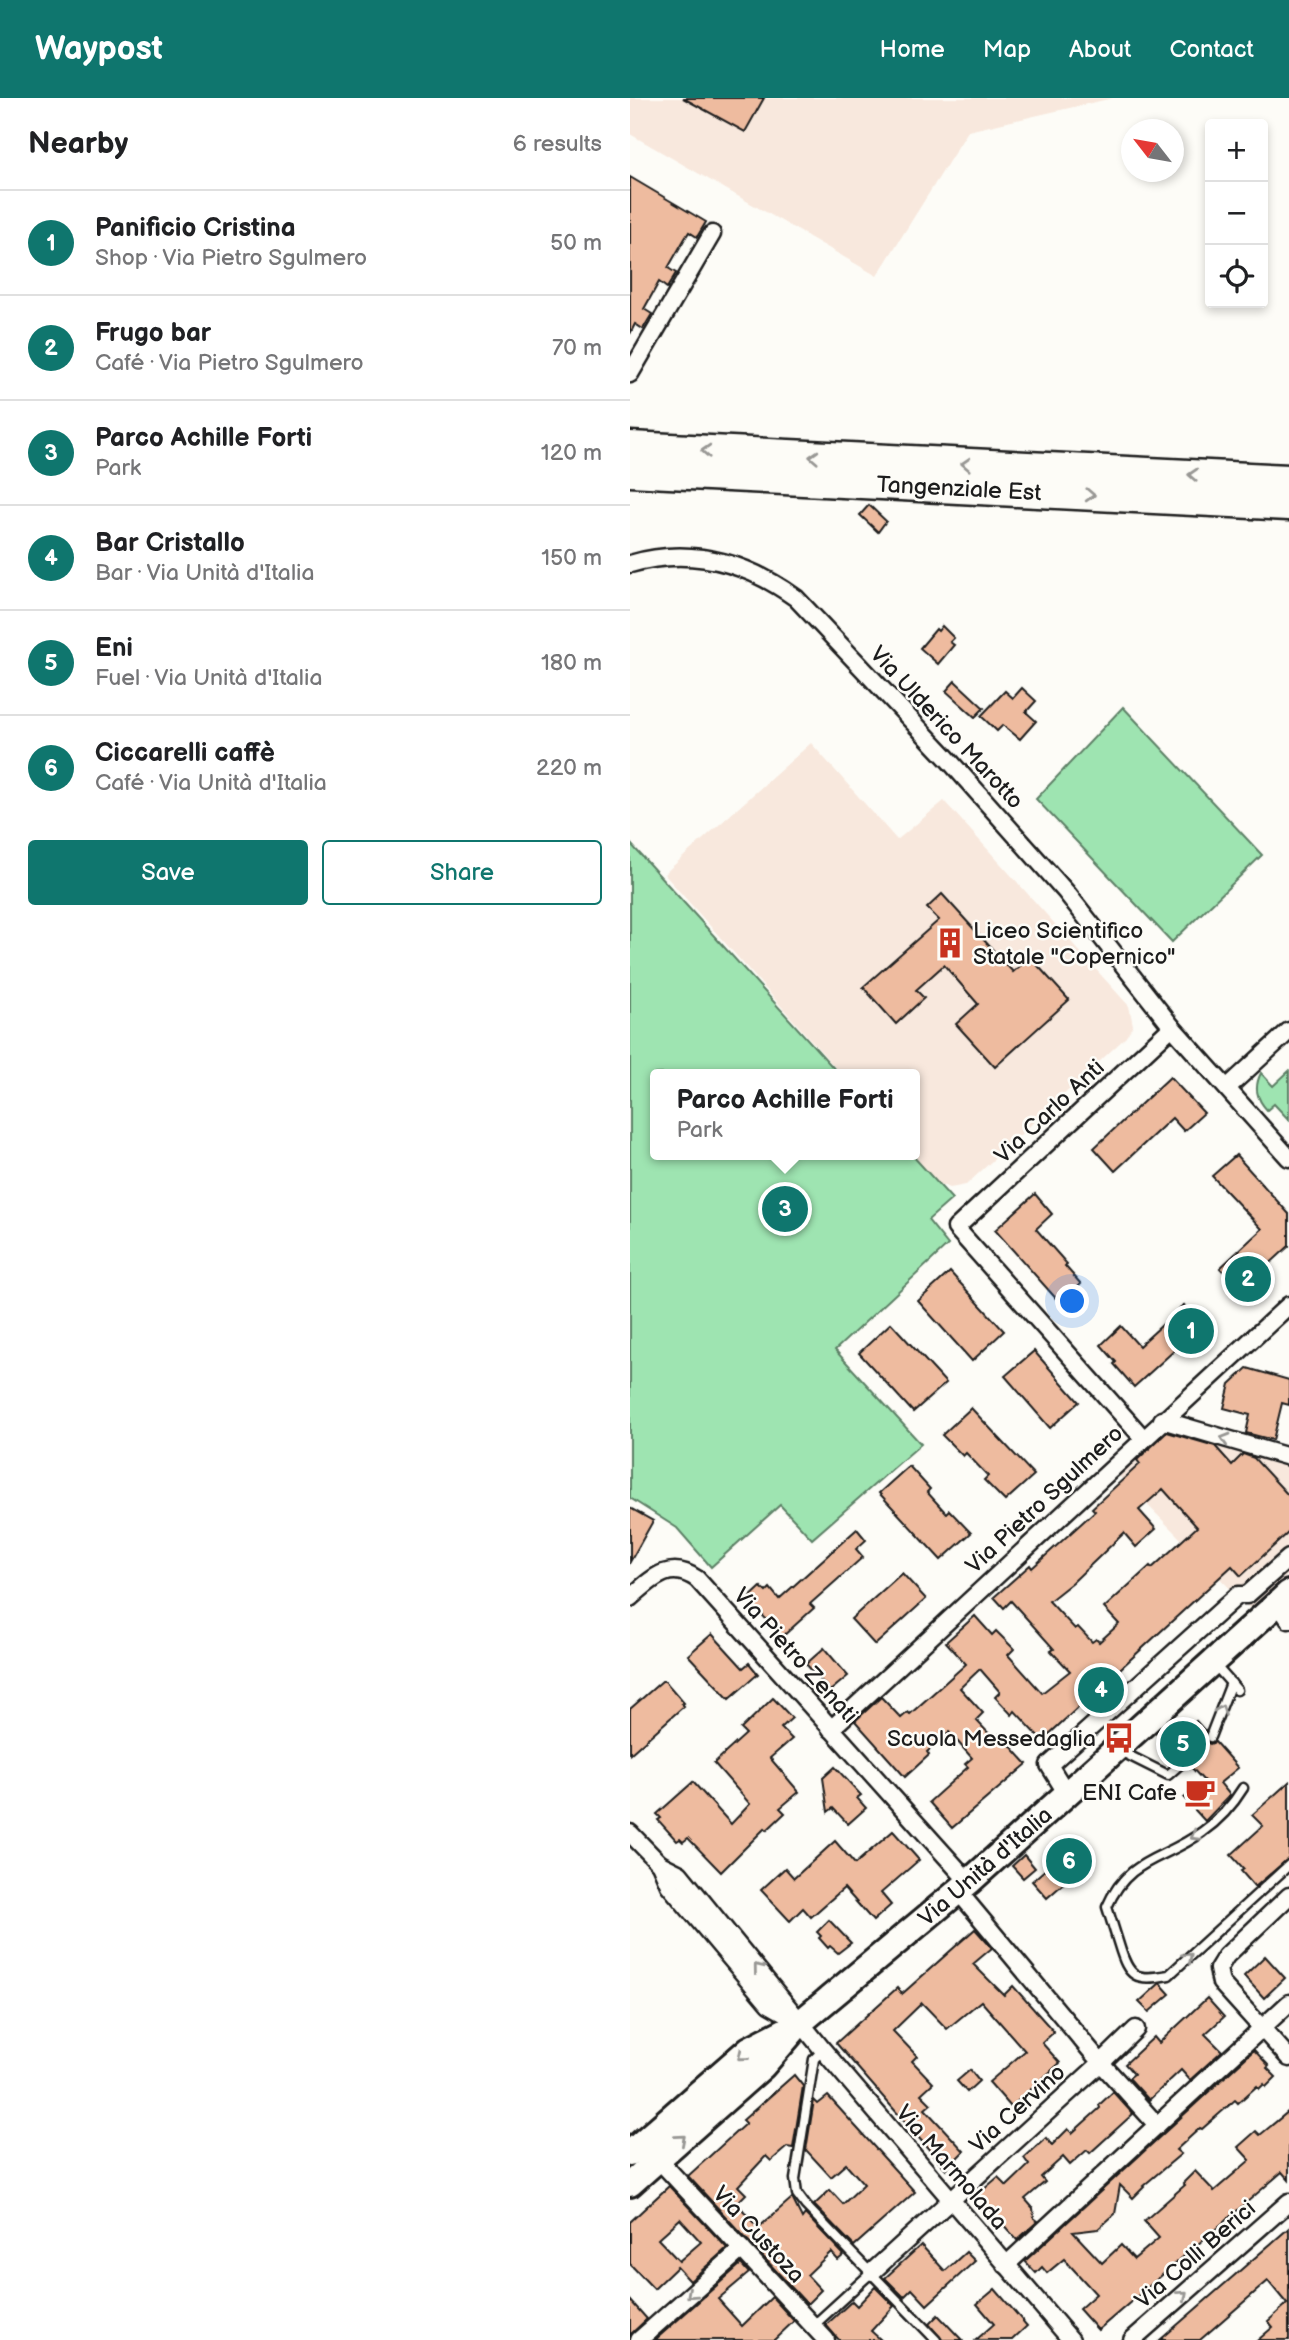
<!DOCTYPE html>
<meta charset="utf-8">
<style>
body{margin:0;font-family:"Balsamiq Sans",sans-serif;background:#f2f2f2;color:#202124}
.controls{position:absolute;right:21px;top:21px;display:grid;overflow:hidden;border-radius:7px;box-shadow:0 4px 10px #0003}
.controls button{width:63px;height:63px;display:grid;place-items:center;padding:0;border:0;border-bottom:2px solid #e0e0e0;background:#fff;color:#202124;font:35px sans-serif}
.compass{position:absolute;left:491px;top:21px;width:63px;height:63px;border-radius:50%;background:#fff;box-shadow:0 4px 10px #0003;rotate:301deg}
.you{position:absolute;left:443px;top:1204px;width:24px;height:24px;margin:-18px;border:5px solid #fff;border-radius:50%;background:#1a73e8;box-shadow:0 0 0 10px #1a73e833}
.badge{display:grid;place-items:center;width:46px;height:46px;border-radius:50%;background:#0f766e;color:#fff;font-size:23px;font-weight:700}
.pin{position:absolute;translate:-50% -50%;border:4px solid #fff;box-shadow:0 2px 7px #0006}
.popup{position:absolute;left:20px;top:971px;width:270px;height:91px;box-sizing:border-box;display:grid;place-content:center;border-radius:7px;background:#fff;filter:drop-shadow(0 2px 5px #0005);font-size:23px;white-space:nowrap;color:#757577}
.popup b{font-size:26px;color:#202124}
.popup::after{content:'';position:absolute;left:50%;top:100%;margin-left:-14px;border:14px solid transparent;border-top-color:#fff}
.list{margin:0;padding:0;list-style:none}
h2{display:flex;justify-content:space-between;align-items:center;height:91px;margin:0;padding:0 28px;font-size:30px}
h2 small{font-size:23px;font-weight:400;color:#757577}
.list li{display:grid;grid-template-columns:46px 1fr auto;gap:21px;align-items:center;box-sizing:border-box;height:105px;padding:0 28px;border-top:2px solid #e0e0e0}
.list b{display:block;font-size:26px;white-space:nowrap}
.list p{margin:0;font-size:23px;white-space:nowrap;color:#757577}
.list em{font-size:23px;font-style:normal;color:#757577}
.actions{display:flex;gap:14px;padding:21px 28px}
.actions a{flex:1;padding:16px 0;border:2px solid #0f766e;border-radius:7px;text-align:center;font-size:24px;color:#0f766e}
.actions .main{background:#0f766e;color:#fff}
.icon{flex:none;width:38px;height:38px;fill:none;stroke:currentColor;stroke-width:2;stroke-linecap:round;stroke-linejoin:round}
.map{position:relative;flex:none;width:659px;height:2242px;overflow:hidden}
header{display:flex;align-items:center;gap:42px;box-sizing:border-box;height:98px;padding:0 35px;background:#0f766e;color:#fff}
header strong{font-size:33px}
nav{display:flex;gap:38px;margin-inline-start:auto;font-size:24px}
main{display:flex}
aside{flex:1;background:#fff}
.map>svg:first-child{display:block}
.built{fill:#f8e8dd}
.green{fill:#9ee4b1;stroke:#5d8066;stroke-width:2}
.building{fill:#eebb9f;stroke:#1c1c1c;stroke-width:2;fill-rule:evenodd}
.lines{fill:none;stroke-linecap:round;stroke-linejoin:round}
.lane-casing{stroke:#1c1c1c;stroke-width:13}
.street-casing{stroke:#1c1c1c;stroke-width:21}
.primary-casing{stroke:#1c1c1c;stroke-width:30}
.highway-casing{stroke:#1c1c1c;stroke-width:35}
.lane{stroke:#fdfcf7;stroke-width:8}
.street{stroke:#fdfcf7;stroke-width:16}
.primary{stroke:#fdfcf7;stroke-width:24}
.highway{stroke:#fdfcf7;stroke-width:30}
.oneway{stroke:#989794}
.labels{text-anchor:middle;stroke-width:5;stroke-linejoin:round;paint-order:stroke}
.street-label{font-size:23px;fill:#1c1c1c;stroke:#fdfcf7}
.poi-label{font-size:23px;fill:#1c1c1c;stroke:#fdfcf7;text-anchor:end}
</style>
<header>
<strong>Waypost</strong>
<nav><a>Home</a><a>Map</a><a>About</a><a>Contact</a></nav>
</header>
<main>
<aside>
<h2>Nearby<small>6 results</small></h2>
<ul class="list">
<li><span class="badge">1</span><div><b>Panificio Cristina</b><p>Shop · Via Pietro Sgulmero</p></div><em>50 m</em></li>
<li><span class="badge">2</span><div><b>Frugo bar</b><p>Café · Via Pietro Sgulmero</p></div><em>70 m</em></li>
<li><span class="badge">3</span><div><b>Parco Achille Forti</b><p>Park</p></div><em>120 m</em></li>
<li><span class="badge">4</span><div><b>Bar Cristallo</b><p>Bar · Via Unità d'Italia</p></div><em>150 m</em></li>
<li><span class="badge">5</span><div><b>Eni</b><p>Fuel · Via Unità d'Italia</p></div><em>180 m</em></li>
<li><span class="badge">6</span><div><b>Ciccarelli caffè</b><p>Café · Via Unità d'Italia</p></div><em>220 m</em></li>
</ul>
<div class="actions"><a class="main">Save</a><a>Share</a></div>
</aside>
<div class="map">
<svg width="659" height="2242" viewBox="0 0 659 2242">
<rect width="100%" height="100%" fill="#fdfcf7"/>
<filter id="ink" filterUnits="userSpaceOnUse"><feTurbulence type="fractalNoise" baseFrequency=".0143" numOctaves="2"/><feDisplacementMap in="SourceGraphic" scale="14" xChannelSelector="R" yChannelSelector="G"/><feConvolveMatrix kernelMatrix="1 2 1 2 8 2 1 2 1" color-interpolation-filters="sRGB"/></filter>
<g filter="url(#ink)">
<g class="built">
<polygon points="0,0 483,0 338,33 247,178 0,36"/>
<polygon points="181,645 267,742 314,703 499,908 503,927 496,939 336,1087 320,1090 309,1086 283,1057 284,1057 284,976 211,976 34,776"/>
<polygon points="546,1323 659,1359 659,1476 621,1512 486,1375"/>
</g>
<g class="green">
<polygon points="493,609 632,757 542,844 406,701"/>
<polygon points="0,745 209,976 25,976 25,1057 282,1057 322,1101 298,1122 318,1147 205,1252 291,1346 182,1441 150,1407 81,1469 47,1430 0,1400"/>
<path d="M659,973V1022L644,1006L637,1012C626,1000 624,989 631,975L643,988Z"/>
</g>
<g class="building">
<polygon points="53,0 134,0 115,34"/>
<polygon points="0,79 76,124 67,139 59,134 54,142 38,170 46,175 37,190 29,184 14,211 22,216 13,231 5,226 0,236"/>
<polygon points="239,407 256,423 248,434 230,417"/>
<polygon points="312,528 324,540 320,544 324,547 308,566 290,550 306,531 308,533"/>
<polygon points="325,583 354,610 345,619 316,593"/>
<polygon points="392,590 406,603 396,614 406,623 390,641 373,627 367,633 351,618 375,593 383,600"/>
<polygon points="312,796 383,874 400,859 439,902 365,969 326,926 348,906 314,867 286,892 294,900 266,926 233,889 309,822 297,810"/>
<polygon points="540,979 574,1015 554,1033 542,1020 485,1073 464,1050"/>
<polygon points="606,1057 659,1116 659,1148 611,1192 590,1170 632,1131 582,1078"/>
<polygon points="405,1096 422,1116 406,1131 437,1166 435,1168 451,1186 430,1205 365,1132"/>
<polygon points="320,1174 374,1233 342,1263 288,1203"/>
<polygon points="554,1207 571,1228 563,1235 566,1238 549,1253 546,1251 504,1289 484,1266 486,1264 471,1247 491,1228 509,1248"/>
<polygon points="261,1225 316,1285 283,1314 229,1255"/>
<polygon points="404,1253 449,1304 420,1330 375,1278"/>
<polygon points="617,1270 659,1282 659,1307 652,1305 643,1342 616,1335 620,1317 594,1310 600,1286"/>
<polygon points="341,1310 404,1377 375,1403 354,1382 358,1378 336,1355 333,1358 312,1337"/>
<path d="M537,1334L585,1348L602,1367L613,1356L624,1360L659,1398V1434L611,1478L602,1468L417,1638L415,1636L410,1640L385,1613L382,1617L365,1599L370,1594L350,1571L330,1590L353,1615L346,1622L364,1641L370,1636L397,1666L322,1730L299,1704L338,1669L335,1666L342,1660L319,1634L297,1654L299,1657L275,1679L225,1623L251,1599L271,1620L278,1614L280,1616L336,1566L316,1544L345,1518L362,1537L366,1533L384,1551L378,1557L412,1595L440,1573L421,1553L424,1551L381,1503L374,1510L364,1499L400,1467L402,1470L465,1413L462,1410L510,1366L507,1362ZM533,1391L567,1429L522,1470L520,1468L474,1510L489,1526L469,1544L466,1541L462,1544L448,1529L445,1531L419,1503L443,1484L494,1435L506,1449L526,1431L509,1412Z"/>
<polygon points="279,1368 300,1391 297,1394 316,1415 319,1412 341,1435 311,1462 249,1395"/>
<polygon points="0,1410 23,1423 0,1464"/>
<polygon points="227,1431 236,1442 226,1451 233,1459 180,1506 184,1510 152,1539 118,1501 131,1489 136,1494 140,1490 149,1501"/>
<polygon points="272,1475 296,1501 245,1547 221,1521"/>
<polygon points="82,1536 113,1570 119,1565 128,1576 99,1601 58,1557"/>
<polygon points="194,1550 218,1578 200,1593 176,1566"/>
<polygon points="32,1583 35,1583 54,1605 52,1606 54,1608 0,1656 0,1611"/>
<polygon points="143,1600 162,1620 151,1630 162,1641 140,1660 169,1694 150,1710 155,1715 137,1732 135,1730 91,1774 58,1740 53,1744 50,1741 47,1743 28,1722 31,1720 27,1716 63,1684 101,1726 120,1706 84,1665 116,1636 111,1631"/>
<polygon points="566,1623 575,1633 573,1639 575,1644 580,1646 585,1644 608,1670 590,1685 600,1697 575,1723 554,1700 574,1683 559,1667 561,1661 559,1657 551,1657 541,1646"/>
<polygon points="205,1669 231,1697 227,1700 236,1710 218,1726 203,1710 198,1714 193,1680"/>
<polygon points="659,1684 659,1760 625,1789 611,1773 614,1771 601,1757 633,1728 622,1717"/>
<polygon points="263,1733 289,1762 251,1795 261,1807 243,1823 214,1790 181,1819 173,1810 160,1823 131,1792 155,1770 164,1780 205,1743 225,1766"/>
<polygon points="394,1757 405,1770 393,1780 382,1768"/>
<polygon points="424,1764 439,1781 417,1800 402,1783"/>
<polygon points="199,1822 221,1845 208,1855 200,1848 198,1850 189,1840 191,1838 187,1834"/>
<polygon points="345,1831 362,1850 343,1866 374,1897 383,1888 424,1934 412,1945 430,1965 381,2009 359,1984 395,1953 351,1903 317,1931 292,1905 263,1933 287,1958 282,1963 303,1985 291,1996 301,2006 295,2011 334,2053 316,2071 206,1945 267,1890 272,1896"/>
<polygon points="635,1858 655,1880 634,1900 614,1878"/>
<polygon points="530,1885 540,1896 519,1914 509,1904"/>
<polygon points="577,1900 594,1919 575,1936 592,1953 560,1982 551,1972 519,2002 499,1980 504,1976 495,1966 524,1939 529,1945"/>
<polygon points="624,1952 639,1968 637,1970 646,1979 636,1989 634,1986 629,1991 627,1988 608,2005 605,2002 572,2031 570,2030 546,2052 551,2056 513,2088 514,2089 503,2100 490,2087 485,2116 468,2131 443,2134 472,2165 491,2147 504,2161 529,2140 514,2123 555,2087 553,2085 565,2073 584,2093 620,2062 608,2049 626,2033 630,2037 659,2013 659,2082 652,2074 468,2232 449,2211 466,2196 434,2161 417,2175 412,2169 406,2175 395,2163"/>
<polygon points="340,1972 349,1983 337,1994 327,1983"/>
<polygon points="164,1977 173,1988 163,2050 157,2049 141,2063 136,2058 108,2088 116,2096 107,2105 128,2130 162,2100 172,2120 175,2116 214,2157 208,2162 201,2154 177,2177 191,2192 177,2206 58,2078 116,2025 113,2022"/>
<polygon points="483,1994 503,2016 460,2055 457,2052 440,2067 433,2059 411,2079 415,2084 395,2101 403,2110 404,2120 408,2123 387,2142 347,2097 368,2079 377,2088 399,2067 394,2060 416,2040 422,2047 438,2031 442,2035 470,2010 469,2007"/>
<polygon points="198,1998 285,2094 224,2148 184,2107 200,2092 213,2106 234,2086 216,2066 201,2079 176,2052 184,2002 188,2006"/>
<path d="M39,2088L97,2150L60,2183L47,2169L24,2191L0,2166V2124ZM50,2121L71,2144L49,2163L28,2141Z"/>
<polygon points="659,2130 659,2242 628,2242 643,2229 638,2223 657,2206 638,2183 570,2242 530,2242"/>
<polygon points="291,2147 315,2173 336,2154 345,2163 297,2207 282,2191 274,2199 255,2180"/>
<polygon points="111,2166 119,2175 88,2201 112,2228 142,2199 164,2223 144,2242 25,2242"/>
<polygon points="245,2189 264,2208 241,2233 251,2242 209,2242 196,2227 222,2203 227,2208"/>
<polygon points="365,2191 397,2228 382,2242 346,2242 364,2226 347,2206"/>
<polygon points="0,2202 17,2221 0,2237"/>
<polygon points="308,2217 332,2242 312,2242 299,2226"/>
</g>
<g class="lines">
<g class="lane-casing">
<g id="lane">
<polyline points="584,1566 607,1592"/>
<polyline points="580,1639 601,1585"/>
<polyline points="490,1653 538,1677 555,1662"/>
<path d="M613,1690C602,1708 589,1722 572,1734C535,1762 498,1759 477,1809C481,1822 485,1834 489,1847C499,1880 505,1883 539,1877L659,1767"/>
<polyline points="193,1952 184,1961 165,2081 167,2096 176,2108 306,2242"/>
<polyline points="183,2228 242,2174"/>
</g>
</g>
<g class="street-casing">
<g id="street">
<polyline points="0,276 82,136"/>
<path d="M0,466C61,448 116,464 166,500L317,660L436,794L542,929L659,1060"/>
<polyline points="597,990 659,933"/>
<polyline points="532,1322 659,1359"/>
<polyline points="513,1340 326,1130 542,929"/>
<path d="M0,1500C21,1482 39,1461 67,1481L339,1784"/>
<polyline points="648,1505 659,1522"/>
<polyline points="201,1631 659,1207"/>
<polyline points="437,1696 419,1667 608,1497 617,1497 659,1460"/>
<polyline points="0,1735 30,1766 39,1787 139,1906 162,1919"/>
<polyline points="30,1766 50,1776 193,1952 441,2242"/>
<polyline points="328,1793 471,1965 527,2027"/>
<polyline points="659,1798 596,1858 588,1871 591,1885 659,1960"/>
<polyline points="28,2061 196,2242"/>
<polyline points="376,2167 659,1905"/>
<polyline points="242,2174 471,1965 506,1931"/>
<polyline points="9,2242 112,2151"/>
<polyline points="502,2242 659,2104"/>
</g>
</g>
<g class="primary-casing">
<g id="primary">
<polyline points="0,2055 119,1951 158,1931"/>
<polyline points="0,2086 133,1968 171,1924 339,1784 659,1495"/>
</g>
</g>
<g class="highway-casing">
<g id="highway">
<polyline points="0,349 659,382"/>
<polyline points="0,373 659,407"/>
</g>
</g>
<use href="#lane" class="lane"/>
<use href="#street" class="street"/>
<use href="#primary" class="primary"/>
<use href="#highway" class="highway"/>
</g>
<defs><path id="oneway-chevron" d="M-2-3.5L2.5 0L-2 3.5" fill="none" stroke-width="1.6" stroke-linecap="round" stroke-linejoin="round" transform="scale(1.75)"/></defs>
<g class="oneway">
<use href="#oneway-chevron" transform="translate(76 353) rotate(-177)"/>
<use href="#oneway-chevron" transform="translate(184 359) rotate(-177)"/>
<use href="#oneway-chevron" transform="translate(336 366) rotate(-177)"/>
<use href="#oneway-chevron" transform="translate(563 377) rotate(-177)"/>
<use href="#oneway-chevron" transform="translate(460 397) rotate(3)"/>
<use href="#oneway-chevron" transform="translate(595 1341) rotate(-164)"/>
<use href="#oneway-chevron" transform="translate(591 1612) rotate(-69)"/>
<use href="#oneway-chevron" transform="translate(565 1738) rotate(149)"/>
<use href="#oneway-chevron" transform="translate(558 1859) rotate(-42)"/>
<use href="#oneway-chevron" transform="translate(128 1870) rotate(-129)"/>
<use href="#oneway-chevron" transform="translate(112 1958) rotate(141)"/>
<use href="#oneway-chevron" transform="translate(51 2041) rotate(-41)"/>
<use href="#oneway-chevron" transform="translate(61 2196) rotate(138)"/>
<use href="#oneway-chevron" transform="translate(553 2197) rotate(-41)"/>
</g>
</g>
<defs>
<g id="building-bare" transform="scale(2.415)"><path d="M-4-6H4V6H1V3H-1V6H-4ZM-2.5-4.3h1.7v1.8h-1.7ZM.8-4.3h1.7v1.8H.8ZM-2.5-1h1.7V.8h-1.7ZM.8-1h1.7V.8H.8Z" fill="#c8321e" stroke="#fdfcf7" stroke-width="2.5" paint-order="stroke"/></g>
<g id="bus-bare" transform="scale(2.415)"><path d="M-5-6H5V4H4V6H2V4H-2V6H-4V4H-5ZM-3.5-4V0h7V-4ZM-3.5 1.2v1.5H-2V1.2ZM2 1.2v1.5H3.5V1.2Z" fill="#c8321e" stroke="#fdfcf7" stroke-width="2.5" paint-order="stroke"/></g>
<g id="cafe-bare" transform="scale(2.415)"><path d="M-5.5-4.5H6V0H3Q3 3.5 0 3.5H-2.5Q-5.5 3.5-5.5 0ZM3-3.2v2h1.7v-2ZM-6 4.5H4V6H-6Z" fill="#c8321e" stroke="#fdfcf7" stroke-width="2.5" paint-order="stroke"/></g>
</defs>
<g fill-rule="evenodd">
<use href="#building-bare" x="320" y="845"/>
<use href="#bus-bare" x="489" y="1640"/>
<use href="#cafe-bare" x="570" y="1694"/>
</g>
<g class="labels">
<g class="street-label">
<text transform="translate(329 390) rotate(3)" y="8">Tangenziale Est</text>
<text transform="translate(317 629) rotate(47)" y="8">Via Ulderico Marotto</text>
<text transform="translate(419 1013) rotate(-43)" y="8">Via Carlo Anti</text>
<text transform="translate(414 1401) rotate(-43)" y="8">Via Pietro Sgulmero</text>
<text transform="translate(166 1557) rotate(48)" y="8">Via Pietro Zenati</text>
<text transform="translate(355 1768) rotate(-41)" y="8">Via Unità d'Italia</text>
<text transform="translate(387 2010) rotate(-42)" y="8">Via Cervino</text>
<text transform="translate(322 2069) rotate(49)" y="8">Via Marmolada</text>
<text transform="translate(129 2136) rotate(47)" y="8">Via Custoza</text>
<text transform="translate(565 2156) rotate(-41)" y="8">Via Colli Berici</text>
</g>
<g class="poi-label">
<text x="343" y="840" text-anchor="start">Liceo Scientifico<tspan x="343" dy="26">Statale "Copernico"</tspan></text>
<text x="466" y="1648">Scuola Messedaglia</text>
<text x="547" y="1702">ENI Cafe</text>
</g>
</g>
</svg>
<div class="controls">
<button>+</button>
<button>−</button>
<button><svg class="icon" aria-label="locate" viewBox="0 0 24 24"><circle cx="12" cy="12" r="6"/><path d="M12 2v4M12 18v4M2 12h4M18 12h4"/></svg></button>
</div>
<svg class="compass" viewBox="-18 -18 36 36"><path d="M0-13l5 13h-10z" fill="#e53935"/><path d="M0 13l5-13h-10z" fill="#757577"/></svg>
<div class="you"></div>
<div class="pin badge" style="left:561px;top:1233px">1</div>
<div class="pin badge" style="left:618px;top:1181px">2</div>
<div class="pin badge" style="left:155px;top:1111px">3</div>
<div class="popup"><b>Parco Achille Forti</b>Park</div>
<div class="pin badge" style="left:471px;top:1592px">4</div>
<div class="pin badge" style="left:553px;top:1646px">5</div>
<div class="pin badge" style="left:439px;top:1763px">6</div>
</div>
</main>
